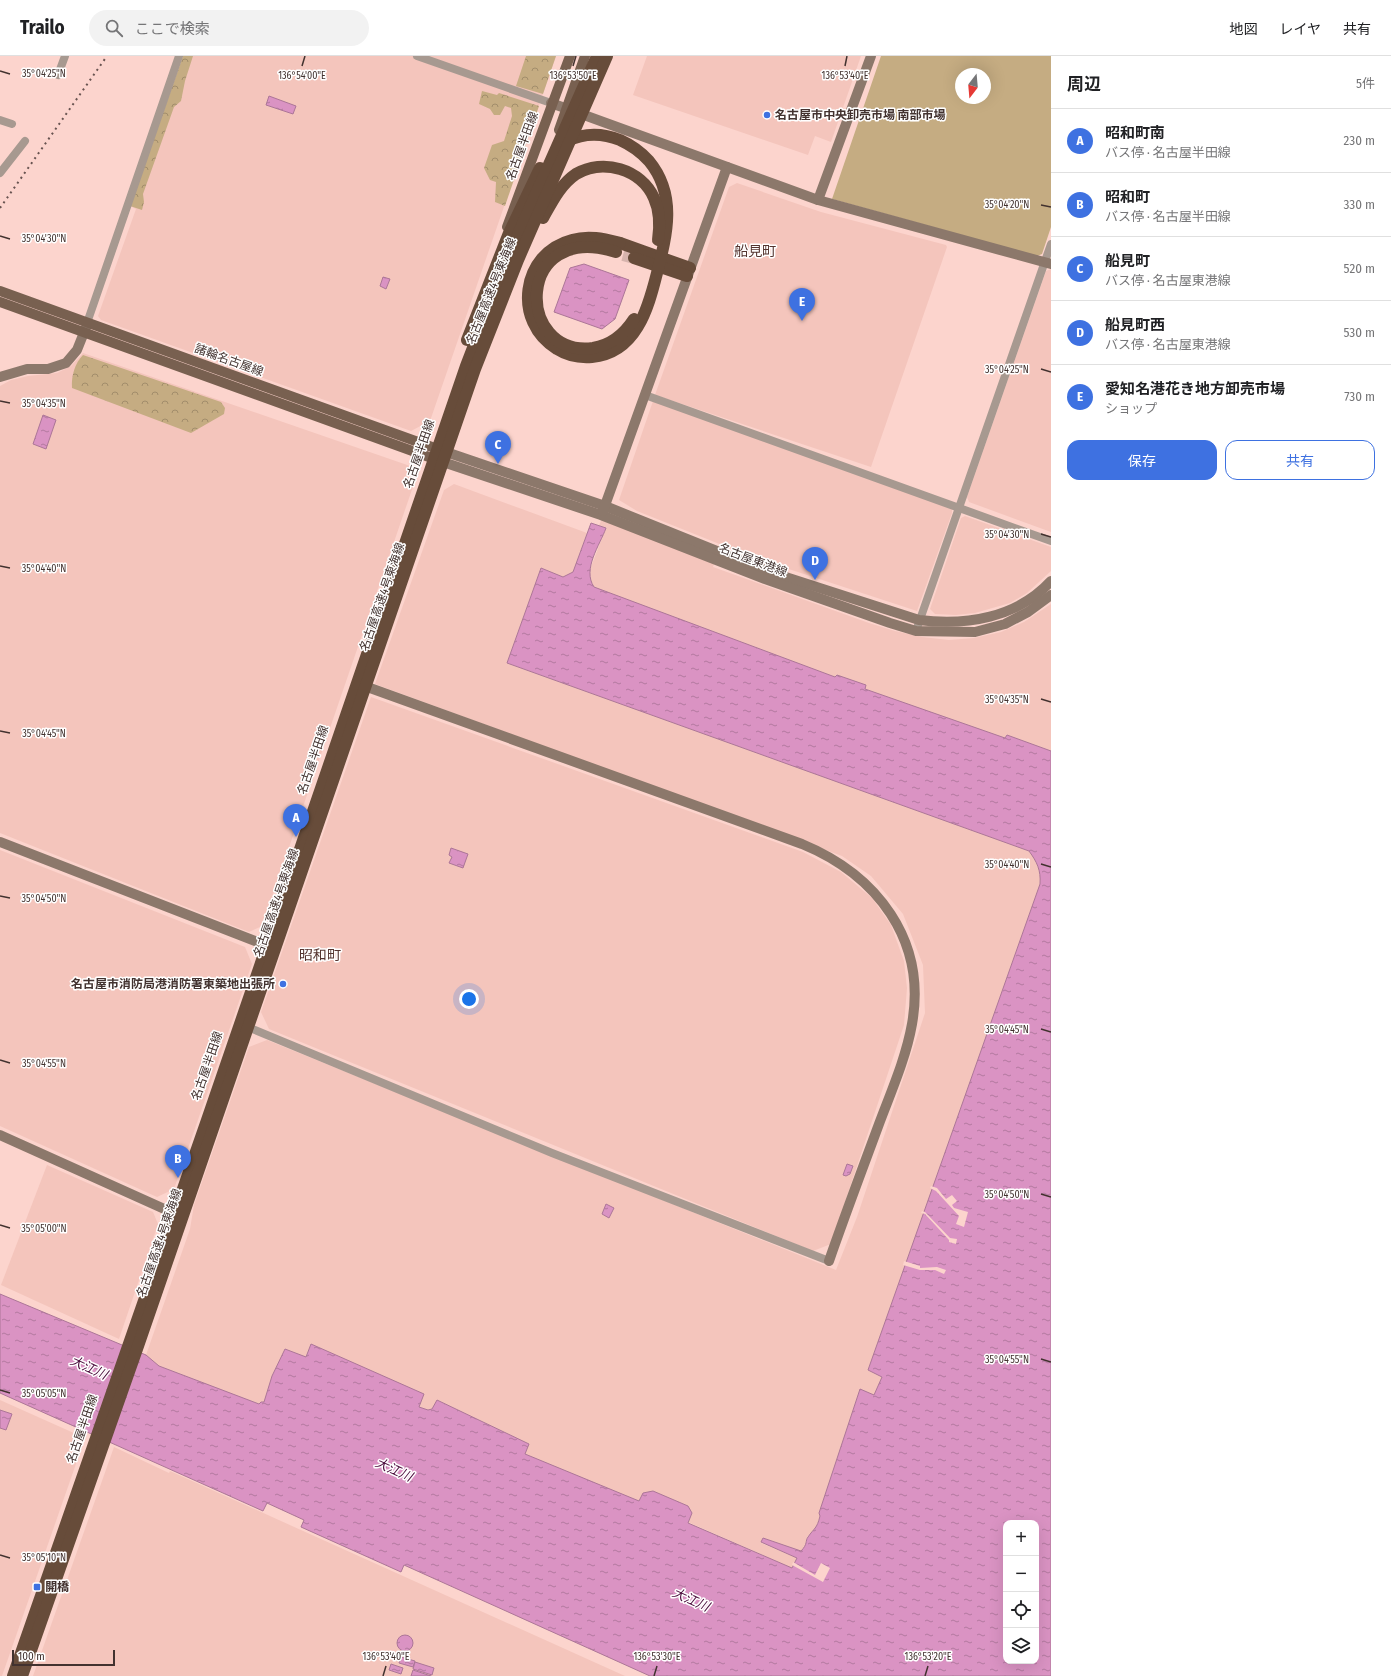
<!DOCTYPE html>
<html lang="ja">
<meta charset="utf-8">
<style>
body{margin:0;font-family:"Fira Sans Condensed","Noto Sans JP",sans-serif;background:#f2f2f2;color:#202124}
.controls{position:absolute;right:12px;bottom:12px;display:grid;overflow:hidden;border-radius:8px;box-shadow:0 4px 16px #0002}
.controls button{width:36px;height:36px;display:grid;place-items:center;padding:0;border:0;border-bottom:1px solid #e0e0e0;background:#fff;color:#202124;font:20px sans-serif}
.compass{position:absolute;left:955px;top:12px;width:36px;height:36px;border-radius:50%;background:#fff;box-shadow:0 4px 16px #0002;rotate:196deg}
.scale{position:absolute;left:12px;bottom:10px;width:103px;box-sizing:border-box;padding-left:4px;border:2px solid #42322f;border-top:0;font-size:11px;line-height:14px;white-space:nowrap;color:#42322f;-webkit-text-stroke:3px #fff;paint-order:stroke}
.you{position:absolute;left:469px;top:943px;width:14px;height:14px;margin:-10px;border:3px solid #fff;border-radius:50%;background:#1a73e8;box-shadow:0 0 0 6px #1a73e833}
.badge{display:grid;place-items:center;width:26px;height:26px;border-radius:50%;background:#3e71e1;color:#fff;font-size:13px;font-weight:700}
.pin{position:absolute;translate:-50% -33px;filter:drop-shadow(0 1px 2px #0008)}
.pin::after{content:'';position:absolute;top:21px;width:14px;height:12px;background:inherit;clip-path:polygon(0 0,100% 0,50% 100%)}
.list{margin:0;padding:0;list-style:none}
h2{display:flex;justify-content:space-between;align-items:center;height:52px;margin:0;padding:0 16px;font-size:17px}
h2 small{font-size:13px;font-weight:400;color:#757577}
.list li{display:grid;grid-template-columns:26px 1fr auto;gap:12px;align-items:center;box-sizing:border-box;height:64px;padding:0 16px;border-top:1px solid #e0e0e0}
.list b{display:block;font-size:15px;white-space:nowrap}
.list p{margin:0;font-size:13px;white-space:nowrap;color:#757577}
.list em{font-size:13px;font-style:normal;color:#757577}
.actions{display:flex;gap:8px;padding:12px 16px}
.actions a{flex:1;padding:9px 0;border:1px solid #3e71e1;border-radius:12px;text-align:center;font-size:14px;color:#3e71e1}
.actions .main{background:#3e71e1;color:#fff}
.icon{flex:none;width:22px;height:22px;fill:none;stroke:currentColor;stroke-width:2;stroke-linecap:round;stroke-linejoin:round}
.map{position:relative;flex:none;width:1051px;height:1620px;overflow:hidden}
header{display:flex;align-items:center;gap:24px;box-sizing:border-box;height:56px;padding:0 20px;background:#fff;border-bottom:1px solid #e0e0e0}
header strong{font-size:19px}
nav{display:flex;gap:22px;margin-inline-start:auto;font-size:14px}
.search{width:280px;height:36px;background:#f2f2f2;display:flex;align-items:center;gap:10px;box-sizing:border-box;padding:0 14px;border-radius:22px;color:#757577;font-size:15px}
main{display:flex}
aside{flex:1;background:#fff}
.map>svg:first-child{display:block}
.built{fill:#f4c5bc}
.forest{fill:url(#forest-crowns)}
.park{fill:#c5ac82;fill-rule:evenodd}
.water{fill:url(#water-ripples);stroke:#ac7697;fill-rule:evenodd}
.pier{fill:#fcd4cd}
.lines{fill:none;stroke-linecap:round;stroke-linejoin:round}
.highway-tunnel{stroke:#d7b4ad;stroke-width:12;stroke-dasharray:12 6;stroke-linecap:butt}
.street{stroke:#a79990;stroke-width:8}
.secondary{stroke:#8c786b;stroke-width:10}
.primary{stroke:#786050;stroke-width:10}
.highway{stroke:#674c3a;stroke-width:12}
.rail{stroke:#685350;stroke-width:2;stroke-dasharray:2 4;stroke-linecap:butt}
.highway-bridge{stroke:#674c3a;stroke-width:12}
.ticks{fill:none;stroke:#42322f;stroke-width:1.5}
.poi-dot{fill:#3e71e1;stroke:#fff;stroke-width:1.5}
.labels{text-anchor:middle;stroke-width:3;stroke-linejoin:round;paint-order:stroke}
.poi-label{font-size:12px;font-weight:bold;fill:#42322f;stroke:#fff;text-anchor:start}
.street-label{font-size:12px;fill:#42322f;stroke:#fff}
.water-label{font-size:13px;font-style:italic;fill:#490b3b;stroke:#fff}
.quarter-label{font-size:14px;fill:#54342f;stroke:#fff}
.ticks-label{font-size:10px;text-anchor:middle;fill:#42322f;stroke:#fff;stroke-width:3;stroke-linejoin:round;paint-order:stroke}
</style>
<header>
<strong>Trailo</strong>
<div class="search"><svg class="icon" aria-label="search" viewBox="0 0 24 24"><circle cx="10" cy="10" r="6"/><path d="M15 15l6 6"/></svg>ここで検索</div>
<nav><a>地図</a><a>レイヤ</a><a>共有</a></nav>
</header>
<main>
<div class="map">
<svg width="1051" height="1620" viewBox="0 0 1051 1620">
<defs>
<pattern id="forest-crowns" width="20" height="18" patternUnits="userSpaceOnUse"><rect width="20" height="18" fill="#c5ac82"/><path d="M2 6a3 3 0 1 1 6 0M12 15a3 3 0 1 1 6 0" fill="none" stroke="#a28d6b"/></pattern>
<pattern id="water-ripples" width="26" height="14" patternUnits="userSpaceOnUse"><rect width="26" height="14" fill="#da93c3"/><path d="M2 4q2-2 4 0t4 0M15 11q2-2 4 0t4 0" fill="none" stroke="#b2799f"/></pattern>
</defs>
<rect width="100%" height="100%" fill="#fcd4cd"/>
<g class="built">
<polygon points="183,0 556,0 430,365 411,375 101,264 98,260 136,153 130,150"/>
<polygon points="647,0 861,0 831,86 815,80 808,99 633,39"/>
<polygon points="737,127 821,156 946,189 947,191 871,411 655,339 729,131"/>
<polygon points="1051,213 1051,476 969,446 967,441 1046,215"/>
<polygon points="83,297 413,411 417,419 262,870 249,876 0,777 0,330 11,324 28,320 57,317 71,310"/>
<polygon points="653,345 952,451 952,457 917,555 752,501 637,455 619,444"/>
<polygon points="454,428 587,477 573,516 563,521 541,512 507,607 1029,795 1037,806 1040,817 1040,828 868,1314 882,1321 874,1339 860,1333 819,1457 820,1460 818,1470 807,1481 807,1489 801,1495 763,1482 761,1487 797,1502 792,1512 688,1466 692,1457 688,1450 653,1435 639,1446 525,1398 529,1388 437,1344 432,1353 428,1354 419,1351 423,1338 311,1288 306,1302 285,1293 272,1320 264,1347 259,1348 159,1310 146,1299 190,1173 194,1149 249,991 267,984 836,1214 857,1161 925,957 923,909 903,858 871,820 842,800 375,628 444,434"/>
<polygon points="965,460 1051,491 1051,515 1027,537 1010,547 975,557 956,559 935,558 930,553 961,462"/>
<polygon points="602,462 714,508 713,511 869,567 895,575 922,581 949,584 974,582 1001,576 1024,566 1051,548 1051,695 1007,679 1005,682 865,633 866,629 836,619 835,622 593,531 590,526 589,516 606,472 599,470"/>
<polygon points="371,641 803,796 841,816 872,842 891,869 904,905 907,932 904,969 831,1188 813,1195 269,973 261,956"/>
<polygon points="0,794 245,891 252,908 174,1133 157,1141 0,1070"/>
<polygon points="47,1109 153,1156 158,1168 119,1283 1,1229"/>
<polygon points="0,1344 85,1382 2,1620 0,1620"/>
<polygon points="114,1391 169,1417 170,1415 625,1620 33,1620"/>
</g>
<g class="forest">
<polygon points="183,0 193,0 185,25 181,45 174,51 143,138 144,146 142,154 130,150"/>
<polygon points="526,0 556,0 543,38 516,30"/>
<polygon points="482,35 497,39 499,37 539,50 505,150 495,146 496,126 490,124 484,112 492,89 504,85 512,60 511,52 505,50 500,59 494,59 490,53 479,48"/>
<path d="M83,299L221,346L225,352L224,358L191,377L72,332C71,320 75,307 83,299Z"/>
</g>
<path class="park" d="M881,0H1051V171L1042,198L1037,200L832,143ZM961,18H985V42H961Z"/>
<g class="water">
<polygon points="269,40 296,50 293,58 266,49"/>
<polygon points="584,208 629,224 615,263 602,273 554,256 570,212"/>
<polygon points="383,221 390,223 386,233 380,230"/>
<polygon points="43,359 56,364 46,393 33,388"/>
<path d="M591,467L606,472C600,489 582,513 594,531L835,621L837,619L866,629L865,633L1005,682L1007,679L1051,695V1620H650L404,1509L401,1516L301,1471L304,1464L267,1447L263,1455L0,1337V1238L146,1299L159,1310L259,1348L261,1346H264L272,1320L285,1293L306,1301L311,1288L424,1338L419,1351L428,1354L432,1353L437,1344L529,1388L525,1398L639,1445L643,1437L653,1435L688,1450L692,1457L688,1467L792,1512L797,1502L761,1486L763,1482L801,1495C808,1488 805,1485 808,1481C814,1472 817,1473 820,1460L819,1457L860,1333L874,1339L882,1321L868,1314L1040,828C1041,814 1037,806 1029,795L507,607L541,512L563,521L573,516ZM1006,1467H1036V1605H1006Z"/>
<polygon points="451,792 468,798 463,812 449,807 452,801 449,799"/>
<polygon points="847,1108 853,1110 850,1118 846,1120 843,1119"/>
<polygon points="606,1148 614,1152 609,1162 602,1158"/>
<polygon points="0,1354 12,1358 6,1374 0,1372"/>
<circle cx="405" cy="1587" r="8"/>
<polygon points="401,1601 415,1605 413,1611 399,1607"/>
<polygon points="415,1606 434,1612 432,1619 413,1613"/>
<polygon points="391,1608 403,1612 401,1618 389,1614"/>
<polygon points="413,1614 431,1620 411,1620"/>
</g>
<g class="pier">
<polygon points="931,1130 937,1132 946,1143 952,1139 957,1145 952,1149 954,1152 968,1156 964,1171 956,1168 959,1160 936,1135 930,1132"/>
<polygon points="922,1155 925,1156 950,1182 957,1183 956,1188 949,1186 949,1184 925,1158 921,1157"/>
<polygon points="904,1205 920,1210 920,1212 937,1211 946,1214 944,1218 935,1214 920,1214 903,1209"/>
<polygon points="793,1506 815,1519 821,1507 830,1512 823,1526 792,1509"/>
</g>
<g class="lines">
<polyline class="highway-tunnel" points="623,199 634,202"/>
<g class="street">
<polyline points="417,0 551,47"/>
<polyline points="58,19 65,0"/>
<polyline points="0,64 12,68"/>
<polyline points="0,117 25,85"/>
<polyline points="87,267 179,0"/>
<polyline points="645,339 1051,485"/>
<polyline points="916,575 1051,188"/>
<polyline points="243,969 552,1097 829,1205"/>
</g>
<g class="secondary">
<polyline points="551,47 818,144 1051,208"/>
<polyline points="818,144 871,0"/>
<polyline points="0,321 27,313 48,313 66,307 77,294 87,269"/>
<path d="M449,397L605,450L767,515L919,564C966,570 1017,562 1051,525"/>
<polyline points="446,407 601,459 765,523 890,567 916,575 975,576 1005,568 1028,556 1051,539"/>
<polyline points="603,455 727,111"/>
<path d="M359,628L802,788C877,819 927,884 912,968C906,1002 891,1036 879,1068C862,1114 845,1159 829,1205"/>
<polyline points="0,786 263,888"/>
<polyline points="0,1079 171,1156"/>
</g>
<g class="primary">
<polyline points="559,74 585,0"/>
<polyline points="507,171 570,0"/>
<polyline points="0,235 443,395"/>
<polyline points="0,246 440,405"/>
</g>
<g class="highway">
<polyline points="620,187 690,212"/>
<polyline points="634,202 687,220"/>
</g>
<polyline class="rail" points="0,152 107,0"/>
<g class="highway-bridge">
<path d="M567,85C584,77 602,77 620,84C631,89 641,96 649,105C677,139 667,178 657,217C648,253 636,297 592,301C580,302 568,300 557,293C512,266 521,197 572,184C589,179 604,183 620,187"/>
<path d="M543,162C552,146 560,129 576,118C603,102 641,113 654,142C660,155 660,170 658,184"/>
<path d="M616,196C514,164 515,302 593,292C611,289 625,277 634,263"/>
<polyline points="467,284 509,177 540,112"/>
<polyline points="13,1620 206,1067 466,310 508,201 597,0"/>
<polyline points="22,1620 137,1293 475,313 518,204 607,0"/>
</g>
</g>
<path class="ticks" d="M302,10L305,0M573,10L576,0M845,10L847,0M0,15L10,18M1041,149L1051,151M0,180L10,183M1041,313L1051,316M0,345L10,347M1041,478L1051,481M0,510L10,512M1041,643L1051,646M0,675L10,677M1041,808L1051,811M0,840L10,842M1041,973L1051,976M0,1004L10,1007M1041,1138L1051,1141M0,1169L10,1172M1041,1303L1051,1306M0,1334L10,1337M0,1499L10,1502M383,1620L386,1610M654,1620L657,1610M925,1620L928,1610"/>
<g class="poi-dot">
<circle cx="767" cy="59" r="4"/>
<circle cx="283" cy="928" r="4"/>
<rect x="33" y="1527" width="8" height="8" rx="2"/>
</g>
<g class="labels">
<g class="poi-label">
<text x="775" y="63">名古屋市中央卸売市場 南部市場</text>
<text x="275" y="932" text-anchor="end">名古屋市消防局港消防署東築地出張所</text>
<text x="45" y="1535">開橋</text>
</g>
<g class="street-label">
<text transform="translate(522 90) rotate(-70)" y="4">名古屋半田線</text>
<text transform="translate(491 235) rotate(-68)" y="4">名古屋高速4号東海線</text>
<text transform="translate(229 304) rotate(20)" y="4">諸輪名古屋線</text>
<text transform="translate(419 398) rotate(-71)" y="4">名古屋半田線</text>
<text transform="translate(753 504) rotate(21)" y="4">名古屋東港線</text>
<text transform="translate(382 541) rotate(-71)" y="4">名古屋高速4号東海線</text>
<text transform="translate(313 704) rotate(-71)" y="4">名古屋半田線</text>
<text transform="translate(276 847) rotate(-71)" y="4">名古屋高速4号東海線</text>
<text transform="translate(207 1010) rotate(-71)" y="4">名古屋半田線</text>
<text transform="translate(159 1187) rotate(-71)" y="4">名古屋高速4号東海線</text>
<text transform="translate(82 1373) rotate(-71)" y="4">名古屋半田線</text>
</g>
<g class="water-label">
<text transform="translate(89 1311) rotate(24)" y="5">大江川</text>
<text transform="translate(394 1413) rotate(24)" y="5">大江川</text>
<text transform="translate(691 1543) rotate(24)" y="5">大江川</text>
</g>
<g class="quarter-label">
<text x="755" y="200">船見町</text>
<text x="320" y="904">昭和町</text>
</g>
</g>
<g class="ticks-label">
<text x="44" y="21">35°04'25"N</text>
<text x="302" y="23">136°54'00"E</text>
<text x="573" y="23">136°53'50"E</text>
<text x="845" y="23">136°53'40"E</text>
<text x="1007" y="152">35°04'20"N</text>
<text x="44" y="186">35°04'30"N</text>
<text x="1007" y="317">35°04'25"N</text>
<text x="44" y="351">35°04'35"N</text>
<text x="1007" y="482">35°04'30"N</text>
<text x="44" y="516">35°04'40"N</text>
<text x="1007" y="647">35°04'35"N</text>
<text x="44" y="681">35°04'45"N</text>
<text x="1007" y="812">35°04'40"N</text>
<text x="44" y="846">35°04'50"N</text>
<text x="1007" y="977">35°04'45"N</text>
<text x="44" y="1011">35°04'55"N</text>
<text x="1007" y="1142">35°04'50"N</text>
<text x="44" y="1176">35°05'00"N</text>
<text x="1007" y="1307">35°04'55"N</text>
<text x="44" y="1341">35°05'05"N</text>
<text x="44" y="1505">35°05'10"N</text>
<text x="386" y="1604">136°53'40"E</text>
<text x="657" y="1604">136°53'30"E</text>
<text x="928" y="1604">136°53'20"E</text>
</g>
</svg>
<div class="controls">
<button>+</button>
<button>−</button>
<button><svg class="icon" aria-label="locate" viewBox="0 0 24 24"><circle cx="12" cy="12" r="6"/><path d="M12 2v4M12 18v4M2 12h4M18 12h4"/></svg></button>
<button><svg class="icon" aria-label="layers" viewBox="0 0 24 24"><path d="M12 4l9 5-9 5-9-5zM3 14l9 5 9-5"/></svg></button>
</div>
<svg class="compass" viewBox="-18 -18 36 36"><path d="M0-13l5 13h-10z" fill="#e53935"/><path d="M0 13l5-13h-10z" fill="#757577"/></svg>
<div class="scale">100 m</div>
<div class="you"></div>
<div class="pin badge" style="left:296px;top:781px">A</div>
<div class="pin badge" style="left:178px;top:1122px">B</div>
<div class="pin badge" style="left:498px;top:408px">C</div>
<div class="pin badge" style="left:815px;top:524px">D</div>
<div class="pin badge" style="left:802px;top:265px">E</div>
</div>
<aside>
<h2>周辺<small>5件</small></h2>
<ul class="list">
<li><span class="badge">A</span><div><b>昭和町南</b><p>バス停 · 名古屋半田線</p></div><em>230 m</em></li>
<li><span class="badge">B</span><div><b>昭和町</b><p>バス停 · 名古屋半田線</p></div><em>330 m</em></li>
<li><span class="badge">C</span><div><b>船見町</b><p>バス停 · 名古屋東港線</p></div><em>520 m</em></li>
<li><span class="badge">D</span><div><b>船見町西</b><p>バス停 · 名古屋東港線</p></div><em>530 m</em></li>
<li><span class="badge">E</span><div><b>愛知名港花き地方卸売市場</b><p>ショップ</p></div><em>730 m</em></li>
</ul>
<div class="actions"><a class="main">保存</a><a>共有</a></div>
</aside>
</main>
